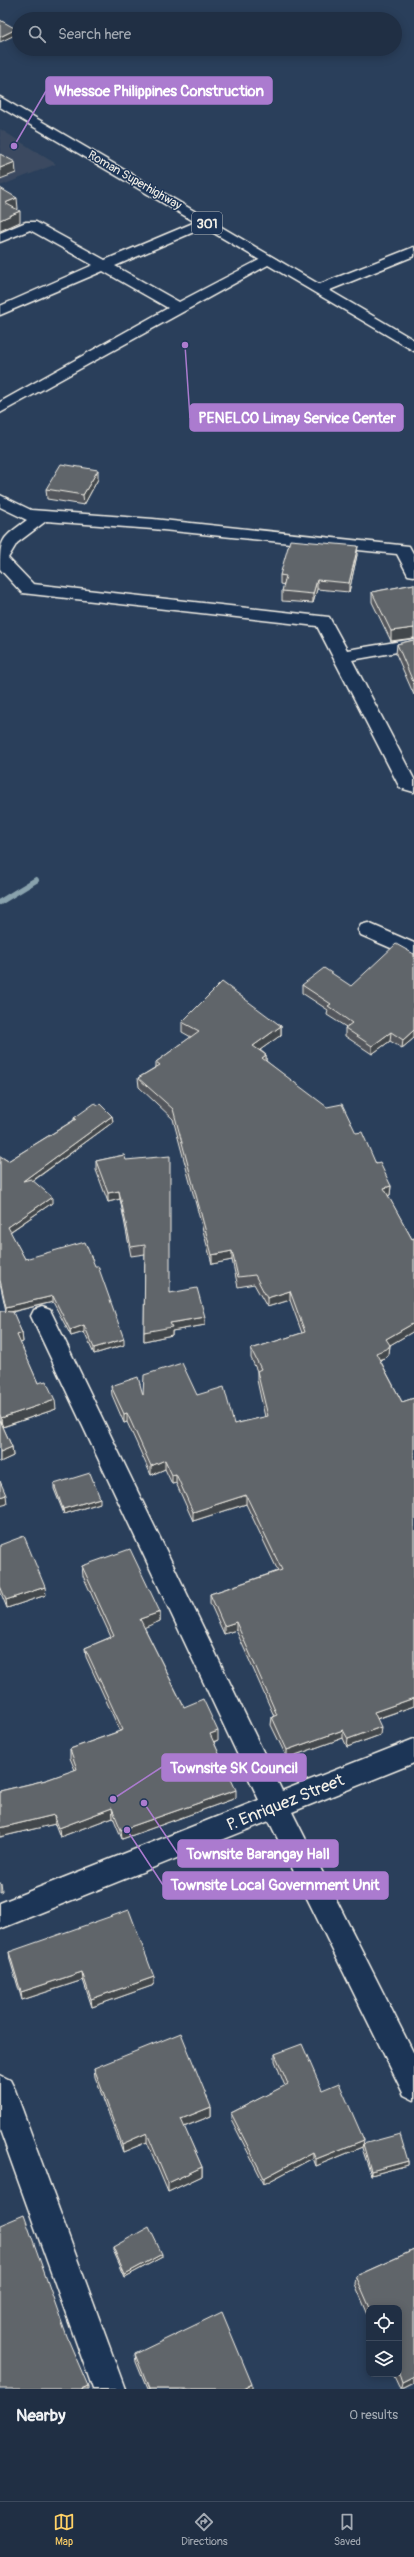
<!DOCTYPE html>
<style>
body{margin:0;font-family:Pangolin,sans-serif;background:#2d3b4f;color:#f1f3f6}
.controls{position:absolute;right:12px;bottom:12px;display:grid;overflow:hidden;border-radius:8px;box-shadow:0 2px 10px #0003}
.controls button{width:36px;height:36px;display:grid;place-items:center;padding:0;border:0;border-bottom:1px solid #3d4a5d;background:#202f44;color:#f1f3f6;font:20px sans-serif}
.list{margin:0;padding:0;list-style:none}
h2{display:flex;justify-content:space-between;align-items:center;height:52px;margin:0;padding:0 16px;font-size:17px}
h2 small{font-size:13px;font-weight:400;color:#a2a9b2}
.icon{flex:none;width:22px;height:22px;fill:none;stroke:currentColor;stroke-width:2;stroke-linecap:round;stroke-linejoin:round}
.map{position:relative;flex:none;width:414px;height:2389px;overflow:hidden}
.search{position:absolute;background:#202f44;box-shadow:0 2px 10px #0003;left:12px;right:12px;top:12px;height:44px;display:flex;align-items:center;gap:10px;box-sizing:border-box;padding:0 14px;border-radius:22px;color:#a2a9b2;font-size:15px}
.sheet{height:112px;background:#202f44}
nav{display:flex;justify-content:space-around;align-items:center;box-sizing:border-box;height:56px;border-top:1px solid #3d4a5d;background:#202f44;font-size:11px;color:#a2a9b2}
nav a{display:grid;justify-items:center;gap:2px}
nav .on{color:#ffd166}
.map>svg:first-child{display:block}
.built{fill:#3a4a60}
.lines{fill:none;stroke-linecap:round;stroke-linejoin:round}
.stream{stroke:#89a2ad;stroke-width:6}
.minor-casing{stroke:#f4f1e8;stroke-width:3}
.major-casing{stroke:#f4f1e8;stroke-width:3}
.minor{fill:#1d3557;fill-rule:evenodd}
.major{fill:#1d3557;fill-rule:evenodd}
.wall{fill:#53575c;stroke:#f4f1e8}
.shaded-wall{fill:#43474b;stroke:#f4f1e8}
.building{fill:#60656b;stroke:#f4f1e8}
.labels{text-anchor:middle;stroke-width:3;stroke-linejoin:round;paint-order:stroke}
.far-street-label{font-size:12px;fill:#f4f1e8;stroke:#1d3557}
.shield{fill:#1d3557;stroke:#b4b9bc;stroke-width:1}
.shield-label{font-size:13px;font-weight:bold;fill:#f4f1e8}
.near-street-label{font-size:17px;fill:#f4f1e8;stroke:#1d3557}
.leader{fill:none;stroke:#ab7bcf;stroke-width:1.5}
.callout-dot{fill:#ab7bcf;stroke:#1d3557;stroke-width:1.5}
.callout{fill:#ab7bcf;stroke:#ab7bcf;stroke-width:1.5}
.callout-label{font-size:15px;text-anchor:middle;font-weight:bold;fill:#fff}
</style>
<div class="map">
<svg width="414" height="2389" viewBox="0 0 414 2389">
<rect width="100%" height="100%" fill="#2a3f5b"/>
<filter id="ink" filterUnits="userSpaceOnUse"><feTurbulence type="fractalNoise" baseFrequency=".025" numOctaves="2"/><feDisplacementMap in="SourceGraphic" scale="8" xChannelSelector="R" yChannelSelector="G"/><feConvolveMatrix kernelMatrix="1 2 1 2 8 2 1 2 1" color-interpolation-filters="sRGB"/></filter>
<g filter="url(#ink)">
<polygon class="built" points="0,129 56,164 0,186"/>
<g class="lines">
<polyline class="stream" points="0,902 36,880"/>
<g class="minor-casing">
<g id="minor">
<polygon points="205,218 212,222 210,225 115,266 179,302 265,257 270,256 277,260 0,413 0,402 168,308 103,271 0,315 0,306 93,265 30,230 0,242 0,233 26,222 36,222 105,260"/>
<polygon points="414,247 414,256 325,292 320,293 313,289 315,286"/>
<path d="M0,495L31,510L153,519L409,546L414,555V576L408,575L397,554L153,529L46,521L17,543L8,558L33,584L329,617L347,650L414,639V649L352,660L414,779V792L400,788L398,784L317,626L22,593L0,569C0,537 2,539 27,520L0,507Z"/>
<polygon points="368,923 414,943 414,958 361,935 358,930 361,925"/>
<polygon points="42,1307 50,1310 53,1316 282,1791 414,1739 414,1763 292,1812 414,2054 414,2100 404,2095 269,1821 0,1929 0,1903 259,1800 31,1316 34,1310"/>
<polygon points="0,2075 10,2080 15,2090 125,2389 93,2389 0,2130"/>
</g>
</g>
<g class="major-casing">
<polygon id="major" points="0,97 414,340 414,351 0,107"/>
</g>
<use href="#minor" class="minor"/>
<use href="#major" class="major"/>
</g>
<g class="wall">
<polygon points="98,479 84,505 47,499 46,489"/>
<polygon points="357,555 349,592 317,589 313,603 282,601 282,591 284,585 280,584 280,575"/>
<polygon points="414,584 414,638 391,641 372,602 372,592"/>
<polygon points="414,640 414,695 396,654 397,644"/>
<polygon points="414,954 414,1038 402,1048 390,1041 372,1054 345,1036 345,1028 346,1027 327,1015 328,1010 302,993 302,985 351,986"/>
<polygon points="182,1022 281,1026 281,1035 260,1050 266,1055 266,1061 356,1133 391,1186 390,1195 388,1196 412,1239 414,1238 414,1331 390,1345 389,1354 387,1357 380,1360 402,1402 414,1398 414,1706 377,1719 380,1735 347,1747 343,1738 287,1758 271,1725 272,1717 274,1716 236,1630 224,1634 210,1603 210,1594 278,1571 246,1504 193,1521 176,1483 172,1484 165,1469 151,1475 127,1422 124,1423 112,1395 111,1386 143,1395 197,1395 234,1424 265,1417 257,1380 257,1371 251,1358 251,1349 302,1333 290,1300 267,1307 254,1284 238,1287 232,1260 212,1264 173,1119 139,1087 138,1078 156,1067 156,1062 191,1037 182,1032"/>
<polygon points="112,1116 113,1122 33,1181 52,1203 10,1232 25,1259 124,1345 94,1354 84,1332 71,1336 53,1302 12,1312 22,1333 23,1342 20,1343 38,1383 56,1409 3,1427 12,1447 13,1456 0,1462 0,1311 6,1311 0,1283 0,1156 8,1161 74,1120 74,1118"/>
<polygon points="124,1155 170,1293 205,1317 205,1325 172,1331 172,1335 144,1341 145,1254 131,1256 120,1199 108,1202 96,1170 96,1161"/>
<polygon points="54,1484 100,1503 64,1514 54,1489"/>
<polygon points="0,1545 46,1595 7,1608 0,1591"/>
<polygon points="82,1566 160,1612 160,1621 144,1627 184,1707 218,1740 214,1742 236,1798 122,1839 113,1817 60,1837 55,1824 0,1837 0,1791 46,1780 75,1770 70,1758 70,1749 120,1731 86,1657 85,1648 111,1637 83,1576"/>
<polygon points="9,1952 154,1977 154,1985 92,2007 83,1980 22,2000 10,1960"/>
<polygon points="275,2054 322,2090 364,2140 363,2144 408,2161 408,2165 371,2175 362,2148 362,2147 316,2166 313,2158 264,2184 231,2119 231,2113 285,2086 275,2061"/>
<polygon points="94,2068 211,2107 211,2116 184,2127 202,2167 202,2176 168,2192 147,2142 123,2152 95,2077"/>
<polygon points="113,2247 162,2257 125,2277 113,2250"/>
<polygon points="414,2250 414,2384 404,2389 400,2389 393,2374 399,2374 399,2308 369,2308 369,2317 355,2284 356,2276"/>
<polygon points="135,2354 252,2389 147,2389 136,2362"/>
</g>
<g class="shaded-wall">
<polygon points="16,29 17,34 0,42 0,37"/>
<polygon points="15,162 16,173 0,179 0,168"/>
<polygon points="17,198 18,209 5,214 5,203"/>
<polygon points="20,211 20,222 0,231 0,220"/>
<polygon points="98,470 98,479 84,505 83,495"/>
<polygon points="358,546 357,555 349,592 349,583"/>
<polygon points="317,580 317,589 313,603 313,594"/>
<polygon points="414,628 414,638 391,641 391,631"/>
<polygon points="281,1026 281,1035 253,1055 253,1046"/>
<polygon points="414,1030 414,1038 402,1048 403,1040"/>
<polygon points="391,1032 390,1041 372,1054 372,1046"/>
<polygon points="266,1055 266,1064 262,1058"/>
<polygon points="112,1116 113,1122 24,1187 23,1181"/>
<polygon points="391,1186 390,1195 383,1197 384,1188"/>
<polygon points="119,1191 120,1199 108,1202 108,1193"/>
<polygon points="52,1197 52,1203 8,1233 8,1227"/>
<polygon points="232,1251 232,1260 212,1264 212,1255"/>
<polygon points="290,1291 290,1300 267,1307 267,1298"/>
<polygon points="53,1296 53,1302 6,1313 6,1307"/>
<polygon points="205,1317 205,1325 172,1331 172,1335 144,1341 144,1332 170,1323"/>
<polygon points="414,1323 414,1331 390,1345 389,1354 387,1357 375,1361 376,1353 386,1339"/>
<polygon points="84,1325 84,1332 71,1336 70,1330"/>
<polygon points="22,1333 23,1342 18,1344 17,1335"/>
<polygon points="124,1339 124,1345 94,1354 94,1348"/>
<polygon points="55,1400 56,1409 2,1427 1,1418"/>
<polygon points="127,1413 127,1422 124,1423 124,1414"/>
<polygon points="12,1447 13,1456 0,1462 0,1452"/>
<polygon points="165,1460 165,1469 151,1475 151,1466"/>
<polygon points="176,1474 176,1483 172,1484 172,1475"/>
<polygon points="6,1495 7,1504 0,1506 0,1497"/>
<polygon points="246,1495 246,1504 193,1521 193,1512"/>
<polygon points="100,1498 100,1503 64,1514 63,1509"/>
<polygon points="45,1587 46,1595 7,1608 6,1600"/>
<polygon points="160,1612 160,1621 141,1629 140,1619"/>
<polygon points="236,1622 236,1630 224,1634 224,1626"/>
<polygon points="414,1698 414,1706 373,1720 374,1712"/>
<polygon points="381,1727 380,1735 347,1747 348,1739"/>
<polygon points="343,1730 343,1738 287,1758 287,1750"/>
<polygon points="218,1731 218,1740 210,1743 210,1734"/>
<polygon points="236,1790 236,1798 122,1839 121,1830"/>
<polygon points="112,1808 113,1817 60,1837 59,1828"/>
<polygon points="54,1815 55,1824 0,1837 0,1828"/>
<polygon points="0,1883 1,1883 2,1891 0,1892"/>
<polygon points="82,1972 83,1980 22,2000 21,1992"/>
<polygon points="154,1977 154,1985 92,2007 91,1999"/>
<polygon points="211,2107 211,2116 181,2128 181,2119"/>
<polygon points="147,2133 147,2142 123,2152 122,2144"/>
<polygon points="364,2140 363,2146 363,2144 362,2147 316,2166 316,2159"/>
<polygon points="313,2152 313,2158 264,2184 264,2178"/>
<polygon points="408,2161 408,2165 371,2175 371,2171"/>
<polygon points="202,2167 202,2176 168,2192 168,2183"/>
<polygon points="162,2254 162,2257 125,2277 125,2274"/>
<polygon points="414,2377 414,2384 404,2389 401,2389 402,2383"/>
<polygon points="252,2384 252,2389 243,2389"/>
<polygon points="88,2386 88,2389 81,2389"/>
</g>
<g class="building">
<polygon points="0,20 16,29 0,37"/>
<polygon points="0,154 15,162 0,168"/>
<polygon points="0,188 17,198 5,203 20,211 0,220"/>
<polygon points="61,464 98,470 83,495 46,489"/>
<polygon points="290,540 358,546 349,583 317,580 313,594 282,591 286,576 280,575"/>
<polygon points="414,584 414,628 391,631 372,592"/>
<polygon points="414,640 414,684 397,644"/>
<polygon points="396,944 414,954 414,1030 403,1040 391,1032 372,1046 345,1028 352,1023 328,1006 331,1004 302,985 324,968 351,986"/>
<polygon points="222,982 281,1026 253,1046 266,1055 262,1058 327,1107 342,1104 356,1133 362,1132 376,1164 380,1163 391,1186 384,1188 412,1239 414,1238 414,1323 386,1339 390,1345 388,1348 376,1353 402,1402 414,1398 414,1698 374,1712 381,1727 348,1739 343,1730 287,1750 272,1717 277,1715 236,1622 224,1626 210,1594 282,1570 246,1495 193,1512 176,1474 172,1475 165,1460 151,1466 127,1413 124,1414 111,1386 138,1377 143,1395 144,1375 182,1363 197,1395 224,1387 234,1424 268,1416 257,1371 261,1369 251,1349 305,1332 290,1291 267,1298 255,1275 238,1277 232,1251 212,1255 173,1109 138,1078 160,1065 156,1062 199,1031 182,1022"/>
<polygon points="95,1103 98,1105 100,1104 112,1116 23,1181 31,1179 52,1197 8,1227 25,1259 85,1242 95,1266 98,1266 124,1339 94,1348 84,1325 70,1330 53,1296 6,1307 0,1280 0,1156 8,1161 76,1119 74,1118"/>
<polygon points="124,1155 126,1160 170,1156 170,1293 197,1288 205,1317 170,1323 172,1327 144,1332 145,1245 131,1247 119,1191 108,1193 96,1161"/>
<polygon points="0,1311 13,1312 22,1333 17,1335 38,1383 46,1381 55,1400 1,1418 0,1414"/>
<polygon points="0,1420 12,1447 0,1452"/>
<polygon points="90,1473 100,1498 63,1509 54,1484"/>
<polygon points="0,1481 6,1495 0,1497"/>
<polygon points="24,1536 45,1587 6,1600 0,1586 0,1545"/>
<polygon points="130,1549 160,1612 140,1619 184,1707 203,1699 218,1731 210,1734 236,1790 121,1830 112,1808 59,1828 54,1815 0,1828 0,1791 46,1780 77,1769 70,1749 123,1730 85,1648 114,1636 82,1566"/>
<polygon points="129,1910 154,1977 91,1999 82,1972 21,1992 9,1952"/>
<polygon points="181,2033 211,2107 181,2119 202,2167 168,2183 147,2133 122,2144 94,2068"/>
<polygon points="302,2044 322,2090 339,2083 364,2140 316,2159 313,2152 264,2178 231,2113 288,2084 275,2054"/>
<polygon points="400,2134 408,2161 371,2171 363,2144"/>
<polygon points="24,2215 67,2337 88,2386 81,2389 0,2389 0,2225"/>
<polygon points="149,2227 162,2254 125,2274 113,2247"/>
<polygon points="414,2250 414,2377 402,2383 399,2374 399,2308 370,2308 356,2276"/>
<polygon points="222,2312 252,2384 243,2389 149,2389 135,2354"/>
</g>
</g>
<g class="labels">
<g class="far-street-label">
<text transform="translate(135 180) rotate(30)" y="4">Roman Superhighway</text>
</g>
<rect class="shield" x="192" y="212" width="30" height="22" rx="3"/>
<g class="shield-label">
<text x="207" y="228">301</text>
</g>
<g class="near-street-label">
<text transform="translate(285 1802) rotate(-22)" y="6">P. Enriquez Street</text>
</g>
</g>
<path class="leader" d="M14 146L46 91M185 345L190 418M113 1799L162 1767M144 1803L178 1854M127 1830L163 1885"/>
<g class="callout-dot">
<circle cx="14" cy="146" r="4"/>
<circle cx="185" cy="345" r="4"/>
<circle cx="113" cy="1799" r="4"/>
<circle cx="144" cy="1803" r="4"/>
<circle cx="127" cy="1830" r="4"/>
</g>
<g class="callout">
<rect x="46" y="77" width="226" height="27" rx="4"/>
<rect x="190" y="404" width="213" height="27" rx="4"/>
<rect x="162" y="1754" width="144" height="27" rx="4"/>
<rect x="178" y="1840" width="160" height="27" rx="4"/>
<rect x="163" y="1872" width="225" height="27" rx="4"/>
</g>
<g class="callout-label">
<text x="159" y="96">Whessoe Philippines Construction</text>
<text x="297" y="423">PENELCO Limay Service Center</text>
<text x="234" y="1773">Townsite SK Council</text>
<text x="258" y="1859">Townsite Barangay Hall</text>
<text x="275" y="1890">Townsite Local Government Unit</text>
</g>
</svg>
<div class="controls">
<button><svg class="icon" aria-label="locate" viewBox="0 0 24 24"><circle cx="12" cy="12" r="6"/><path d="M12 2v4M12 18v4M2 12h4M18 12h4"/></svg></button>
<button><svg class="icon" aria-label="layers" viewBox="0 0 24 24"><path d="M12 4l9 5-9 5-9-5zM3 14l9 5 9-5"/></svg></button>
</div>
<div class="search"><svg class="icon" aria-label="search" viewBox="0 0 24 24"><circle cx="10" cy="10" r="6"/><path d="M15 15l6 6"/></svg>Search here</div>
</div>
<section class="sheet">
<h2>Nearby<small>0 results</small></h2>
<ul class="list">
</ul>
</section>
<nav>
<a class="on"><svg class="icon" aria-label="map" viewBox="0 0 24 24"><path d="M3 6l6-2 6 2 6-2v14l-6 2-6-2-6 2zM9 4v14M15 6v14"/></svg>Map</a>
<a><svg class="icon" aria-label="directions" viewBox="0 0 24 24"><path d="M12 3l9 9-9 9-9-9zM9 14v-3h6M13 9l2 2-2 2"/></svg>Directions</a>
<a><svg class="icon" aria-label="saved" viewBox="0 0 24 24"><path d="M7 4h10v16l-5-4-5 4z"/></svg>Saved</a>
</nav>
